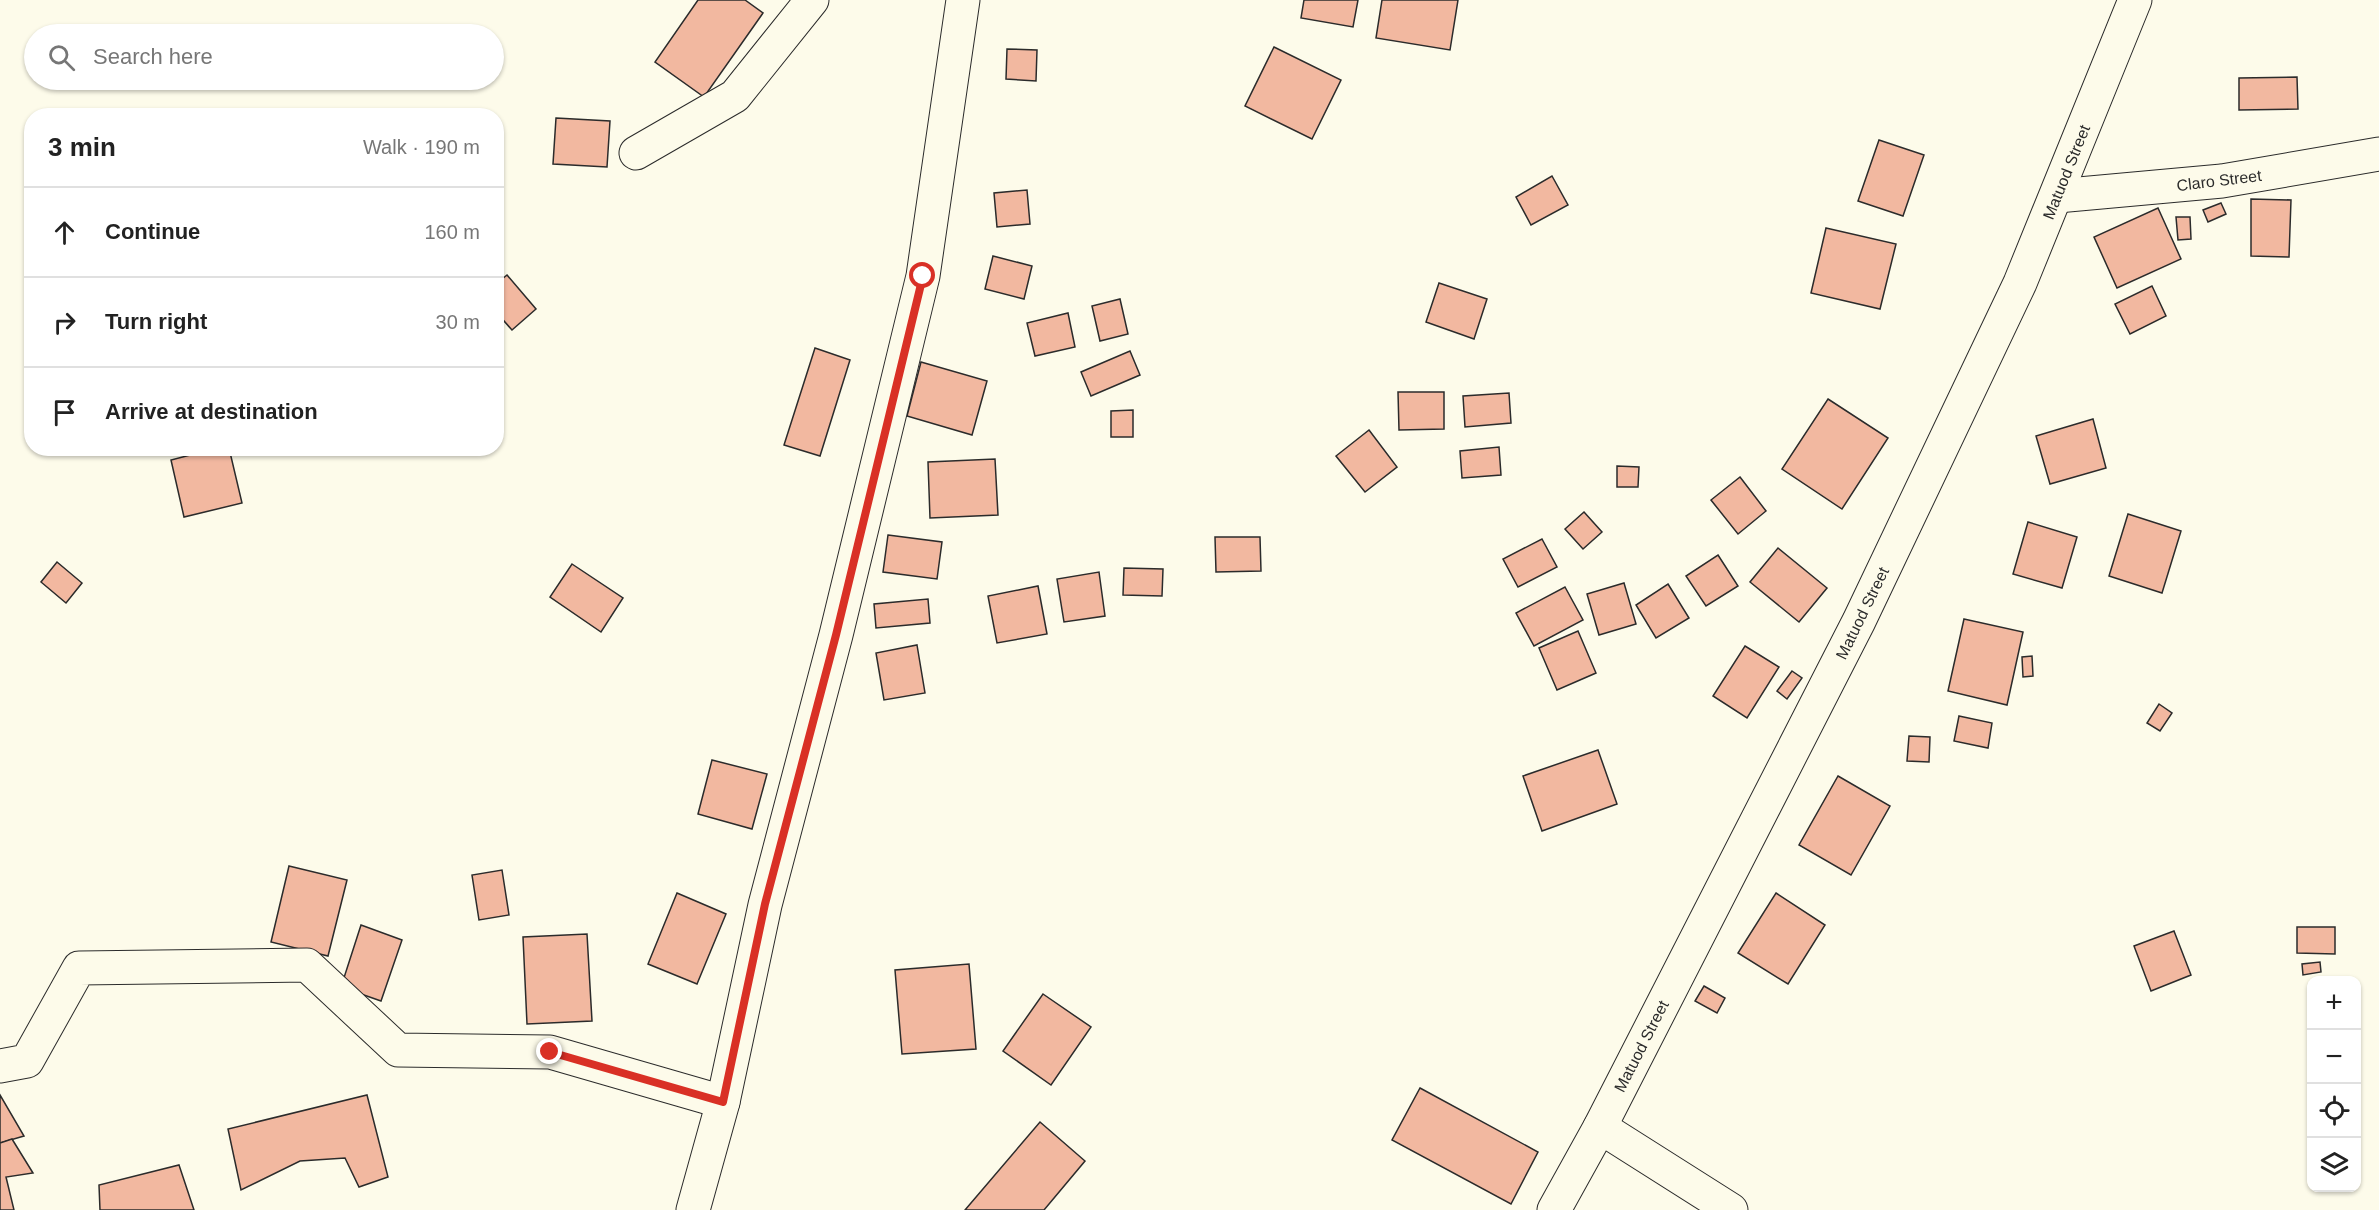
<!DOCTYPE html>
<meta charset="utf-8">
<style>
body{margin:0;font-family:Helvetica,sans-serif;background:#f2f2f2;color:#222}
.controls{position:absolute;right:18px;bottom:18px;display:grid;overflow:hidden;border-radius:12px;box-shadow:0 2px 4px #0004}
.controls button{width:54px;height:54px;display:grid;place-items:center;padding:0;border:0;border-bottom:2px solid #e0e0e0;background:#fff;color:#222;font:30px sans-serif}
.stop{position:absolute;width:18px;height:18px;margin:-14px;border:4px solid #d93025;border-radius:50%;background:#fff}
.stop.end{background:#d93025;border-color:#fff;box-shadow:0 2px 6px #0008}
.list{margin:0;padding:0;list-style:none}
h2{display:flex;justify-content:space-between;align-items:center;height:78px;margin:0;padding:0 24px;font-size:26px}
h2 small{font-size:20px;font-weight:400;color:#767676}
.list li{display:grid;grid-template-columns:39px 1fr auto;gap:18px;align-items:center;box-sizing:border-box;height:90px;padding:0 24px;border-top:2px solid #e0e0e0}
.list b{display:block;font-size:22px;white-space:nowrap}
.list em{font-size:20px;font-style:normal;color:#767676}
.icon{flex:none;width:33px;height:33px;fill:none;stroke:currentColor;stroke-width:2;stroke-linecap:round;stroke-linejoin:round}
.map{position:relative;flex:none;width:2379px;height:1210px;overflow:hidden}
.search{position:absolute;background:#fff;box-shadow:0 2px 4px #0004;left:24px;top:24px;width:480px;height:66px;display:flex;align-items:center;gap:15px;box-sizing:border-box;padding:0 21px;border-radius:33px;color:#767676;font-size:22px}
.panel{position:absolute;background:#fff;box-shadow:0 2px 4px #0004;left:24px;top:108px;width:480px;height:348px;border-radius:24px}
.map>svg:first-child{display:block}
.building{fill:#f2b8a0;stroke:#2b2b2b;stroke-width:1.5}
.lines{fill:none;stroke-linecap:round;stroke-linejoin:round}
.street-casing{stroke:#2b2b2b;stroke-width:35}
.street{stroke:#fdfbea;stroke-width:33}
.route{stroke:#d93025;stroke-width:8}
.labels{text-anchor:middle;stroke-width:4.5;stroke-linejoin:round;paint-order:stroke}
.street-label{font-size:16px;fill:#2b2b2b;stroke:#fdfbea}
</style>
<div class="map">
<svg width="2379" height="1210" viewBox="0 0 2379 1210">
<rect width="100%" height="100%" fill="#fdfbea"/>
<g class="building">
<polygon points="698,0 745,0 763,13 704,97 655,62"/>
<polygon points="1304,0 1358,0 1353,27 1301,18"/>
<polygon points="1382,0 1458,0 1450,50 1376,38"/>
<polygon points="1274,47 1341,80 1312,139 1245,106"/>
<polygon points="1007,49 1037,50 1036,81 1006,79"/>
<polygon points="2297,77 2298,109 2239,110 2239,78"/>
<polygon points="556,118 610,121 607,167 553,164"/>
<polygon points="1879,140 1924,155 1903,216 1858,201"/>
<polygon points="1552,176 1568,205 1531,225 1516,197"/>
<polygon points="1027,190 1030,224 997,227 994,193"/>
<polygon points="2251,199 2291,200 2289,257 2251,256"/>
<polygon points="2221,203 2226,214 2208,222 2203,210"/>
<polygon points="2158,208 2181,259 2117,288 2094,237"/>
<polygon points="2176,217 2190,217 2191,239 2178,240"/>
<polygon points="1826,228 1896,244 1880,309 1811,293"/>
<polygon points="993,256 1032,266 1024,299 985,289"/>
<polygon points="507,275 536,309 512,330 496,312 496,284"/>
<polygon points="1439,283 1487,299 1474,339 1426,322"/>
<polygon points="2152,286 2166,316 2130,334 2115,304"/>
<polygon points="1120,299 1128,334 1100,341 1092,306"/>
<polygon points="1068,313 1075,347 1035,356 1027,323"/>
<polygon points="815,348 850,360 820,456 784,445"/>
<polygon points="1130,351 1140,375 1091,396 1081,372"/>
<polygon points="921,362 987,381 972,435 907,416"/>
<polygon points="1398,392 1444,392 1444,429 1399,430"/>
<polygon points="1509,393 1511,423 1465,427 1463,396"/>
<polygon points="1828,399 1888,438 1842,509 1782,469"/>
<polygon points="1133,410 1133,437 1111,437 1111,411"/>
<polygon points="2093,419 2106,468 2050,484 2036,436"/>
<polygon points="1369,430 1397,467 1365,492 1336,456"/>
<polygon points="1499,447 1501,475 1462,478 1460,451"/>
<polygon points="217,448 229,448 242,503 184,517 171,460"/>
<polygon points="995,459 998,515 930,518 928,462"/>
<polygon points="1617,466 1639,467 1638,487 1617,487"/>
<polygon points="1740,477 1766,511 1738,534 1711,500"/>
<polygon points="1584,512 1602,532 1583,549 1565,529"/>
<polygon points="2128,514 2181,531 2162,593 2109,576"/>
<polygon points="2028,522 2077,537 2062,588 2013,574"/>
<polygon points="888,535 942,542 937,579 883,572"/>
<polygon points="1215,537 1260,537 1261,571 1216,572"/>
<polygon points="1542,539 1557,567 1518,587 1503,559"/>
<polygon points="1778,548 1827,588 1799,622 1750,582"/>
<polygon points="1718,555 1738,586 1706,606 1686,576"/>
<polygon points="57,562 82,583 66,603 41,582"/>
<polygon points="572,564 623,598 601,632 550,597"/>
<polygon points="1124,568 1163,569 1162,596 1123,595"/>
<polygon points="1099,572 1105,616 1064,622 1057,579"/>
<polygon points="1624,583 1636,624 1599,635 1587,594"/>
<polygon points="1668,584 1689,618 1656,638 1636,605"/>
<polygon points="1038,586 1047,634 997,643 988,596"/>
<polygon points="1565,587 1583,620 1534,646 1516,613"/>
<polygon points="928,599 930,623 876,628 874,604"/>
<polygon points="1964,619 2023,632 2007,705 1948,691"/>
<polygon points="1578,631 1596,673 1557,690 1539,648"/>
<polygon points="917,645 925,693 884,700 876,653"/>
<polygon points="1745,646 1779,667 1747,718 1713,696"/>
<polygon points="2032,656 2033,676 2023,677 2022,657"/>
<polygon points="1792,671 1802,678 1787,699 1777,691"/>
<polygon points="2159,704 2172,713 2160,731 2147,723"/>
<polygon points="1959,716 1992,723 1988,748 1954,741"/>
<polygon points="1909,736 1930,737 1929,762 1907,761"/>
<polygon points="1598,750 1617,804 1542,831 1523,776"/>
<polygon points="712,760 767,774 752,829 698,814"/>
<polygon points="1838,776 1890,806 1851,875 1799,845"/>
<polygon points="289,866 347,880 328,956 271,942"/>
<polygon points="502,870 509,915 479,920 472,875"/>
<polygon points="677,893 726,914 697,984 648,964"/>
<polygon points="1776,893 1825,925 1788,984 1738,953"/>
<polygon points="361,925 402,940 381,1001 341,987"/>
<polygon points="2297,927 2335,927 2335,954 2297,953"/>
<polygon points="2174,931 2191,975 2151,991 2134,946"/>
<polygon points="587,934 592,1021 527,1024 523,937"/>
<polygon points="2320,962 2321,972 2303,975 2302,964"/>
<polygon points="969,964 976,1049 902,1054 895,970"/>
<polygon points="1704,986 1725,998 1717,1013 1695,1001"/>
<polygon points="1043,994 1091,1027 1051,1085 1003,1051"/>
<polygon points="1420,1088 1538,1152 1511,1204 1392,1140"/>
<polygon points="0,1095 24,1136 0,1143"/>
<polygon points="367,1095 388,1177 359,1187 345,1158 300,1161 241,1190 228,1129"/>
<polygon points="1040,1122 1085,1161 1044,1210 965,1210"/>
<polygon points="12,1139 33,1173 6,1177 14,1210 0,1210 0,1143"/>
<polygon points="179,1165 194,1210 100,1210 99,1185"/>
</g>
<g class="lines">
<g class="street-casing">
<g id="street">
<polyline points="636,153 735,96 812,0"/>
<polyline points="2057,196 2222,181 2379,154"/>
<polyline points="0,1066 27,1061 79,968 307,965 398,1050 550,1052 723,1102"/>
<polyline points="1600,1127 1731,1210"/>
<polyline points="693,1210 723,1102 765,905 836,635 923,276 963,0"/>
<polyline points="1554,1210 1600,1127 1859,621 2020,283 2135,0"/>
</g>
</g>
<use href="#street" class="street"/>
</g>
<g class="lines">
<polyline class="route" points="550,1052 723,1102 765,904 836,635 923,276"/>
</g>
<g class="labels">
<g class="street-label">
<text transform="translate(2066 172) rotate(-68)" y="6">Matuod Street</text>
<text transform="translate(2219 180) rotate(-7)" y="6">Claro Street</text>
<text transform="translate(1862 613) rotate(-64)" y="6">Matuod Street</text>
<text transform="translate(1641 1046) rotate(-63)" y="6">Matuod Street</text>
</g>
</g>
</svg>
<div class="controls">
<button>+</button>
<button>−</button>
<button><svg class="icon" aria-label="locate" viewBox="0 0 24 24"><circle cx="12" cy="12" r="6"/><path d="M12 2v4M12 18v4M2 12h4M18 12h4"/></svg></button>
<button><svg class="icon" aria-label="layers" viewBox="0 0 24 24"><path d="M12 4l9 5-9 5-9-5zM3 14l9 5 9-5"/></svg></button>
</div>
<div class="stop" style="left:923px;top:276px"></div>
<div class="stop end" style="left:550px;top:1052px"></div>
<div class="search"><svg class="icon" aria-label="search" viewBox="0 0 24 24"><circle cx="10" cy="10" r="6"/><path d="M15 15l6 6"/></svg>Search here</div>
<section class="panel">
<h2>3 min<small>Walk · 190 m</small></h2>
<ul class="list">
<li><svg class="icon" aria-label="ahead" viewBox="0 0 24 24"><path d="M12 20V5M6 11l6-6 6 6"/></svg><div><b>Continue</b></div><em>160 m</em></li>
<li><svg class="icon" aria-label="right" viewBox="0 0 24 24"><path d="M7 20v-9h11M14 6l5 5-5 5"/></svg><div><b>Turn right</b></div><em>30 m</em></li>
<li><svg class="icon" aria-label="arrive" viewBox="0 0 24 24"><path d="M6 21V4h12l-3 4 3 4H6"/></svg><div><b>Arrive at destination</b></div></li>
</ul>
</section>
</div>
